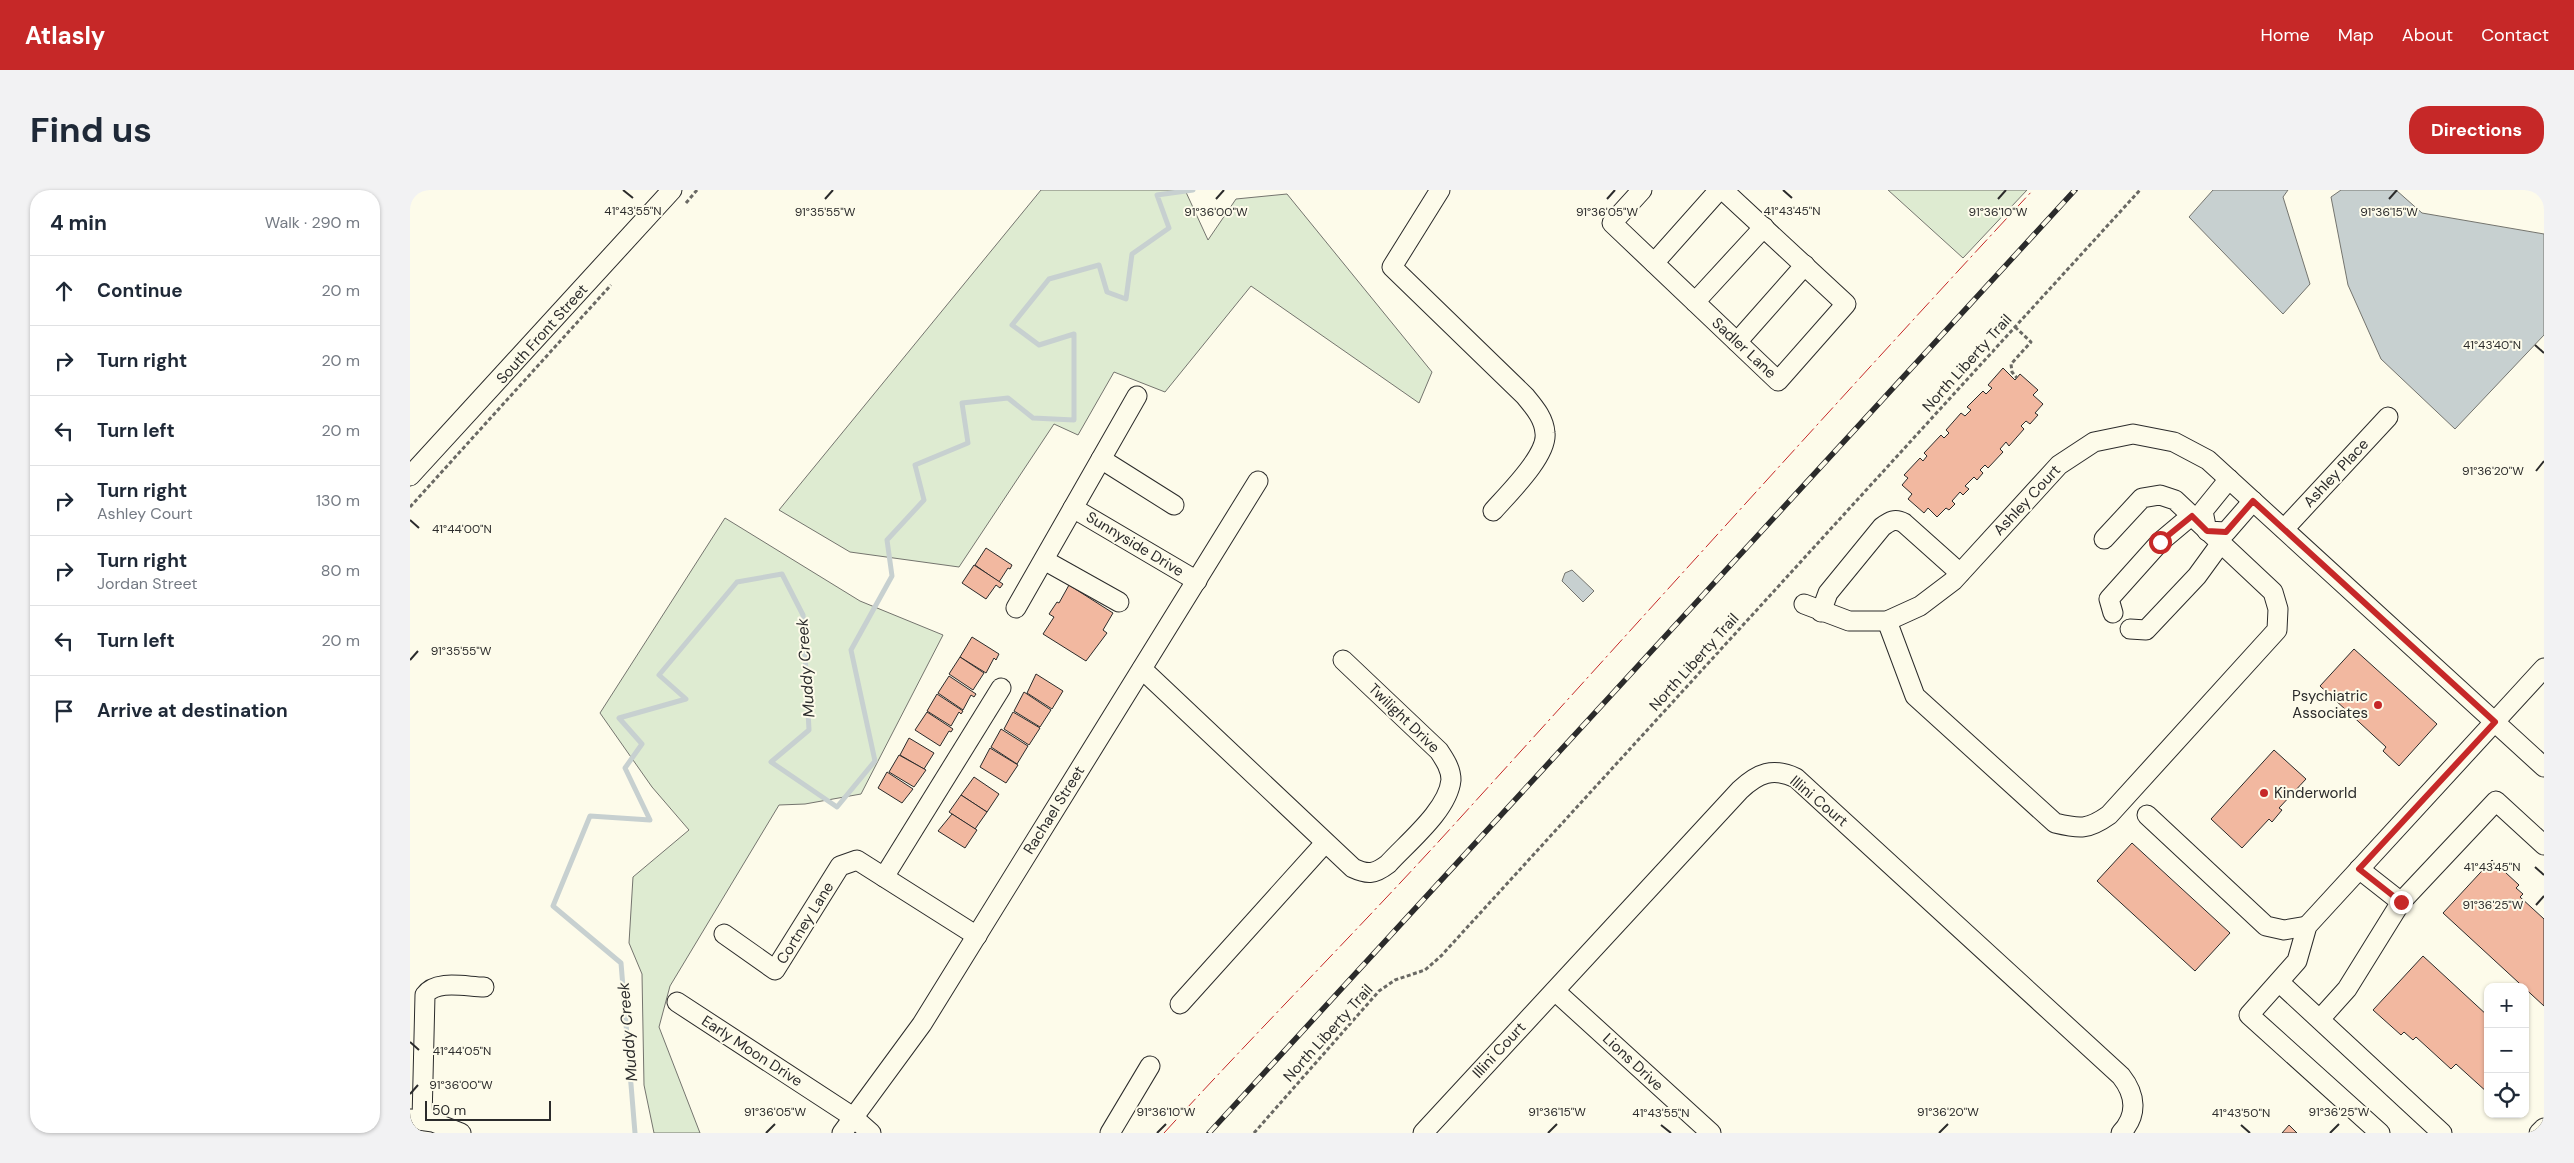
<!DOCTYPE html>
<meta charset="utf-8">
<style>
body{margin:0;font-family:"DM Sans",sans-serif;background:#f2f2f3;color:#1f2937}
.controls{position:absolute;right:15px;bottom:15px;display:grid;overflow:hidden;border-radius:10px;box-shadow:0 1px 4px #0004}
.controls button{width:45px;height:45px;display:grid;place-items:center;padding:0;border:0;border-bottom:1px solid #e0e1e3;background:#fff;color:#1f2937;font:25px sans-serif}
.scale{position:absolute;left:15px;bottom:12px;width:126px;box-sizing:border-box;padding-left:5px;border:2px solid #2b2b2b;border-top:0;font-size:14px;line-height:18px;white-space:nowrap;color:#2b2b2b;-webkit-text-stroke:4px #fdfbea;paint-order:stroke}
.stop{position:absolute;width:15px;height:15px;margin:-11px;border:4px solid #c62828;border-radius:50%;background:#fff}
.stop.end{background:#c62828;border-color:#fff;box-shadow:0 1px 5px #0008}
.list{margin:0;padding:0;list-style:none}
h2{display:flex;justify-content:space-between;align-items:center;height:65px;margin:0;padding:0 20px;font-size:21px}
h2 small{font-size:16px;font-weight:400;color:#747a83}
.list li{display:grid;grid-template-columns:32px 1fr auto;gap:15px;align-items:center;box-sizing:border-box;height:70px;padding:0 20px;border-top:1px solid #e0e1e3}
.list b{display:block;font-size:19px;white-space:nowrap}
.list p{margin:0;font-size:16px;white-space:nowrap;color:#747a83}
.list em{font-size:16px;font-style:normal;color:#747a83}
.icon{flex:none;width:28px;height:28px;fill:none;stroke:currentColor;stroke-width:2;stroke-linecap:round;stroke-linejoin:round}
.map{position:relative;flex:none;width:2134px;height:943px;overflow:hidden;border-radius:20px}
header{display:flex;align-items:center;gap:30px;box-sizing:border-box;height:70px;padding:0 25px;background:#c62828;color:#fff}
header strong{font-size:24px}
nav{display:flex;gap:28px;margin-inline-start:auto;font-size:18px}
.intro{display:flex;align-items:center;justify-content:space-between;box-sizing:border-box;height:120px;padding:0 30px}
h1{margin:0;font-size:35px}
.button{padding:12px 22px;border-radius:20px;background:#c62828;color:#fff;font-size:18px;font-weight:700}
main{display:flex;gap:30px;padding:0 30px}
aside{flex:1;background:#fff;border-radius:20px;box-shadow:0 1px 4px #0004}
.map>svg:first-child{display:block}
.green{fill:#deebd1;stroke:#74746e}
.water{fill:#c7d0d0;stroke:#74746e}
.lines{fill:none;stroke-linecap:round;stroke-linejoin:round}
.stream{stroke:#c7d0d0;stroke-width:5}
.building{fill:#f2b8a0;stroke:#2b2b2b}
.minor-casing{stroke:#2b2b2b;stroke-width:21}
.path{stroke:#6a6964;stroke-width:3;stroke-dasharray:4 2.5;stroke-linecap:butt}
.minor{stroke:#fdfbea;stroke-width:19}
.rail-casing{stroke:#2b2b2b;stroke-width:5.5}
.rail{stroke:#fdfbea;stroke-width:4;stroke-dasharray:11;stroke-linecap:butt}
.power{stroke:#c62828;stroke-width:1;stroke-dasharray:18 4 2.5 4;stroke-linecap:butt}
.route{stroke:#c62828;stroke-width:6}
.ticks{fill:none;stroke:#2b2b2b;stroke-width:2}
.poi-dot{fill:#c62828;stroke:#fdfbea;stroke-width:2}
.labels{text-anchor:middle;stroke-width:4;stroke-linejoin:round;paint-order:stroke}
.street-label{font-size:15px;fill:#2b2b2b;stroke:#fdfbea}
.poi-label{font-size:15px;fill:#2b2b2b;stroke:#fdfbea;text-anchor:end}
.water-label{font-size:16px;font-style:italic;fill:#2b2b2b;stroke:#fdfbea}
.ticks-label{font-size:12px;text-anchor:middle;fill:#2b2b2b;stroke:#fdfbea;stroke-width:4;stroke-linejoin:round;paint-order:stroke}
</style>
<header>
<strong>Atlasly</strong>
<nav><a>Home</a><a>Map</a><a>About</a><a>Contact</a></nav>
</header>
<div class="intro"><h1>Find us</h1><a class="button">Directions</a></div>
<main>
<aside>
<h2>4 min<small>Walk · 290 m</small></h2>
<ul class="list">
<li><svg class="icon" aria-label="ahead" viewBox="0 0 24 24"><path d="M12 20V5M6 11l6-6 6 6"/></svg><div><b>Continue</b></div><em>20 m</em></li>
<li><svg class="icon" aria-label="right" viewBox="0 0 24 24"><path d="M7 20v-9h11M14 6l5 5-5 5"/></svg><div><b>Turn right</b></div><em>20 m</em></li>
<li><svg class="icon" aria-label="left" viewBox="0 0 24 24"><path d="M17 20v-9H6M10 6l-5 5 5 5"/></svg><div><b>Turn left</b></div><em>20 m</em></li>
<li><svg class="icon" aria-label="right" viewBox="0 0 24 24"><path d="M7 20v-9h11M14 6l5 5-5 5"/></svg><div><b>Turn right</b><p>Ashley Court</p></div><em>130 m</em></li>
<li><svg class="icon" aria-label="right" viewBox="0 0 24 24"><path d="M7 20v-9h11M14 6l5 5-5 5"/></svg><div><b>Turn right</b><p>Jordan Street</p></div><em>80 m</em></li>
<li><svg class="icon" aria-label="left" viewBox="0 0 24 24"><path d="M17 20v-9H6M10 6l-5 5 5 5"/></svg><div><b>Turn left</b></div><em>20 m</em></li>
<li><svg class="icon" aria-label="arrive" viewBox="0 0 24 24"><path d="M6 21V4h12l-3 4 3 4H6"/></svg><div><b>Arrive at destination</b></div></li>
</ul>
</aside>
<div class="map">
<svg width="2134" height="943" viewBox="0 0 2134 943">
<rect width="100%" height="100%" fill="#fdfbea"/>
<g class="green">
<polygon points="631,0 775,0 798,50 826,9 877,4 1022,182 1009,213 841,96 755,202 704,182 668,245 644,234 549,377 440,362 369,320"/>
<polygon points="1478,0 1617,0 1553,68"/>
<polygon points="315,328 450,411 533,445 451,604 395,614 369,615 260,796 249,837 290,943 244,943 234,895 232,784 219,753 223,687 279,640 242,597 190,523"/>
</g>
<g class="water">
<polygon points="1803,0 1878,0 1873,7 1900,94 1873,124 1779,27"/>
<polygon points="1931,0 1986,0 2012,23 2134,44 2134,145 2045,239 1971,169 1938,95 1921,7"/>
<polygon points="1162,380 1184,401 1173,412 1152,391 1155,383"/>
</g>
<g class="lines">
<polyline class="stream" points="225,943 211,773 143,716 180,626 240,630 215,578 232,554 209,528 276,509 249,485 327,392 372,384 393,425 399,540 361,572 427,617 465,571 441,460 482,386 477,350 514,310 505,275 558,253 552,213 598,208 623,228 664,230 664,144 629,155 602,135 639,89 689,75 697,102 716,109 722,64 759,38 747,5 783,0"/>
</g>
<g class="building">
<polygon points="1593,178 1605,190 1610,184 1628,200 1623,205 1633,214 1625,223 1628,225 1620,234 1616,231 1611,236 1614,239 1599,256 1596,252 1590,259 1593,262 1578,278 1575,275 1570,280 1573,283 1567,290 1564,287 1555,296 1559,299 1553,305 1550,302 1542,311 1545,314 1539,320 1536,318 1527,327 1518,318 1514,323 1498,309 1502,304 1492,295 1498,288 1494,285 1510,268 1513,271 1517,266 1514,263 1531,245 1534,248 1539,243 1536,240 1551,223 1555,226 1561,220 1557,217 1573,201 1576,204 1582,198 1578,195"/>
<polygon points="576,358 602,375 600,379 598,378 589,392 565,375"/>
<polygon points="564,375 593,394 590,398 586,395 576,409 552,393"/>
<polygon points="659,395 703,423 693,440 697,443 676,471 633,444 644,427 639,424 647,412 649,413"/>
<polygon points="562,447 589,464 586,470 584,468 576,483 550,467"/>
<polygon points="1944,459 2027,534 1989,576 1973,561 1976,557 1910,496"/>
<polygon points="550,467 574,483 563,500 539,484"/>
<polygon points="626,484 653,501 642,519 617,503"/>
<polygon points="539,486 566,504 564,507 561,505 553,520 528,503"/>
<polygon points="614,502 641,520 630,537 604,521"/>
<polygon points="527,504 553,521 551,524 549,522 541,536 517,521"/>
<polygon points="517,522 543,539 541,542 539,541 530,556 505,540"/>
<polygon points="603,522 630,538 619,555 594,539"/>
<polygon points="591,539 618,556 607,574 581,557"/>
<polygon points="499,548 524,563 514,579 490,565"/>
<polygon points="580,558 608,575 596,593 570,577"/>
<polygon points="1864,560 1896,589 1869,618 1872,620 1862,632 1859,629 1832,658 1801,629"/>
<polygon points="489,565 516,580 504,597 479,582"/>
<polygon points="477,582 503,599 492,613 468,598"/>
<polygon points="564,587 589,604 577,622 551,605"/>
<polygon points="551,605 577,622 565,639 539,622"/>
<polygon points="542,624 567,640 555,658 528,641"/>
<polygon points="1722,653 1820,743 1785,781 1687,691"/>
<polygon points="2082,670 2109,695 2106,698 2113,704 2110,707 2134,729 2134,816 2033,723"/>
<polygon points="2013,766 2078,826 2078,903 2046,874 2041,879 2006,847 2003,850 1994,842 1991,845 1963,820"/>
<polygon points="1879,935 1887,943 1872,943"/>
</g>
<g class="lines">
<g class="minor-casing">
<g id="minor">
<path d="M1030,0L982,77L1115,206C1124,217 1134,228 1135,243C1138,265 1098,304 1083,321"/>
<polyline points="1232,0 1202,33 1368,191 1436,114 1313,0"/>
<polyline points="1244,73 1309,0"/>
<polyline points="1285,112 1354,37"/>
<polyline points="1327,152 1395,75"/>
<polyline points="691,269 764,315"/>
<polyline points="0,286 262,0"/>
<polyline points="1819,289 1793,321 1797,341 1816,342 1843,311"/>
<polyline points="663,318 787,391"/>
<polyline points="1874,339 1978,227"/>
<polyline points="634,370 709,412"/>
<polyline points="1394,414 1439,431 1477,431 1510,416 1543,391 1649,275 1684,252 1723,244 1764,252 1798,270 2134,577"/>
<polyline points="606,418 727,206"/>
<path d="M1411,422L1418,403L1472,337C1480,331 1485,328 1494,333L1550,383"/>
<polyline points="1703,423 1699,409 1750,352 1781,326"/>
<path d="M1477,431L1505,506L1645,633C1670,639 1678,640 1699,625L1867,440L1868,419L1863,402L1765,310L1750,305L1732,308L1694,349"/>
<polyline points="1720,439 1736,440 1787,386 1811,353"/>
<path d="M732,479L943,678C958,685 965,684 978,674C998,652 1038,620 1041,590C1041,579 1035,570 1029,561L933,470"/>
<polyline points="1737,625 1856,736 1874,740 1897,736"/>
<polyline points="1949,679 1991,712"/>
<polyline points="474,687 591,498"/>
<polyline points="314,744 365,780 430,676 447,670 567,746"/>
<polyline points="1869,792 2032,943"/>
<polyline points="1145,801 1301,943"/>
<polyline points="267,812 443,927 461,943"/>
<polyline points="770,814 915,653"/>
<polyline points="1910,829 1937,799 1991,712 2086,611 2134,655"/>
<polyline points="0,929 23,932 51,943"/>
<path d="M12,930L15,805C26,789 57,797 74,797"/>
<polyline points="432,943 512,834 848,291"/>
<polyline points="700,943 740,876"/>
<path d="M1013,943L1330,600C1348,583 1363,577 1386,588L1711,886C1726,905 1728,925 1711,943"/>
<polyline points="1970,943 1839,825 1887,771 1897,736 2134,478"/>
<polyline points="2129,943 2134,938"/>
</g>
</g>
<g class="path">
<polyline points="276,13 287,0"/>
<polyline points="1605,137 1621,152 1601,174 1602,182 1607,188"/>
<polyline points="0,317 201,95"/>
<polyline points="844,943 969,801 985,790 1015,780 1031,766 1730,0"/>
</g>
<use href="#minor" class="minor"/>
<g class="rail-casing">
<polyline id="rail" points="799,943 1665,0"/>
</g>
<use href="#rail" class="rail"/>
<path class="power" d="M754,943C848,840 947,741 1041,638C1235,425 1427,211 1623,0"/>
</g>
<g class="lines">
<polyline class="route" points="1750,352 1782,326 1797,341 1816,342 1843,311 2085,532 1949,679 1991,712"/>
</g>
<path class="ticks" d="M213,0L223,8M1373,0L1382,8M415,9L423,0M806,9L814,0M1197,9L1205,0M1588,9L1596,0M1979,9L1987,0M2125,155L2134,163M2126,281L2134,271M0,330L9,338M0,470L8,461M2125,677L2134,685M2126,715L2134,706M0,852L9,860M0,904L8,895M1251,935L1261,943M1831,935L1840,943M356,943L365,934M747,943L756,934M1138,943L1147,934M1529,943L1538,934M1920,943L1929,934"/>
<g class="poi-dot">
<circle cx="1968" cy="515" r="5"/>
<circle cx="1854" cy="603" r="5"/>
</g>
<g class="labels">
<g class="street-label">
<text transform="translate(132 144) rotate(-48)" y="5">South Front Street</text>
<text transform="translate(1334 158) rotate(43)" y="5">Sadler Lane</text>
<text transform="translate(1557 173) rotate(-48)" y="5">North Liberty Trail</text>
<text transform="translate(1926 283) rotate(-47)" y="5">Ashley Place</text>
<text transform="translate(1617 310) rotate(-47)" y="5">Ashley Court</text>
<text transform="translate(725 354) rotate(31)" y="5">Sunnyside Drive</text>
<text transform="translate(1284 472) rotate(-48)" y="5">North Liberty Trail</text>
<text transform="translate(994 528) rotate(44)" y="5">Twilight Drive</text>
<text transform="translate(1409 611) rotate(40)" y="5">Illini Court</text>
<text transform="translate(644 620) rotate(-58)" y="5">Rachael Street</text>
<text transform="translate(395 733) rotate(-58)" y="5">Cortney Lane</text>
<text transform="translate(918 843) rotate(-48)" y="5">North Liberty Trail</text>
<text transform="translate(1089 860) rotate(-47)" y="5">Illini Court</text>
<text transform="translate(342 861) rotate(33)" y="5">Early Moon Drive</text>
<text transform="translate(1223 872) rotate(43)" y="5">Lions Drive</text>
</g>
<g class="poi-label">
<text x="1958" y="511">Psychiatric<tspan x="1958" dy="17">Associates</tspan></text>
<text x="1864" y="608" text-anchor="start">Kinderworld</text>
</g>
<g class="water-label">
<text transform="translate(395 478) rotate(-94)" y="6">Muddy Creek</text>
<text transform="translate(217 842) rotate(-95)" y="6">Muddy Creek</text>
</g>
</g>
<g class="ticks-label">
<text x="223" y="25">41°43'55"N</text>
<text x="1382" y="25">41°43'45"N</text>
<text x="415" y="26">91°35'55"W</text>
<text x="806" y="26">91°36'00"W</text>
<text x="1197" y="26">91°36'05"W</text>
<text x="1588" y="26">91°36'10"W</text>
<text x="1979" y="26">91°36'15"W</text>
<text x="2082" y="159">41°43'40"N</text>
<text x="2083" y="285">91°36'20"W</text>
<text x="52" y="343">41°44'00"N</text>
<text x="51" y="465">91°35'55"W</text>
<text x="2082" y="681">41°43'45"N</text>
<text x="2083" y="719">91°36'25"W</text>
<text x="52" y="865">41°44'05"N</text>
<text x="51" y="899">91°36'00"W</text>
<text x="365" y="926">91°36'05"W</text>
<text x="756" y="926">91°36'10"W</text>
<text x="1147" y="926">91°36'15"W</text>
<text x="1538" y="926">91°36'20"W</text>
<text x="1929" y="926">91°36'25"W</text>
<text x="1251" y="927">41°43'55"N</text>
<text x="1831" y="927">41°43'50"N</text>
</g>
</svg>
<div class="controls">
<button>+</button>
<button>−</button>
<button><svg class="icon" aria-label="locate" viewBox="0 0 24 24"><circle cx="12" cy="12" r="6"/><path d="M12 2v4M12 18v4M2 12h4M18 12h4"/></svg></button>
</div>
<div class="scale">50 m</div>
<div class="stop" style="left:1750px;top:352px"></div>
<div class="stop end" style="left:1991px;top:712px"></div>
</div>
</main>
